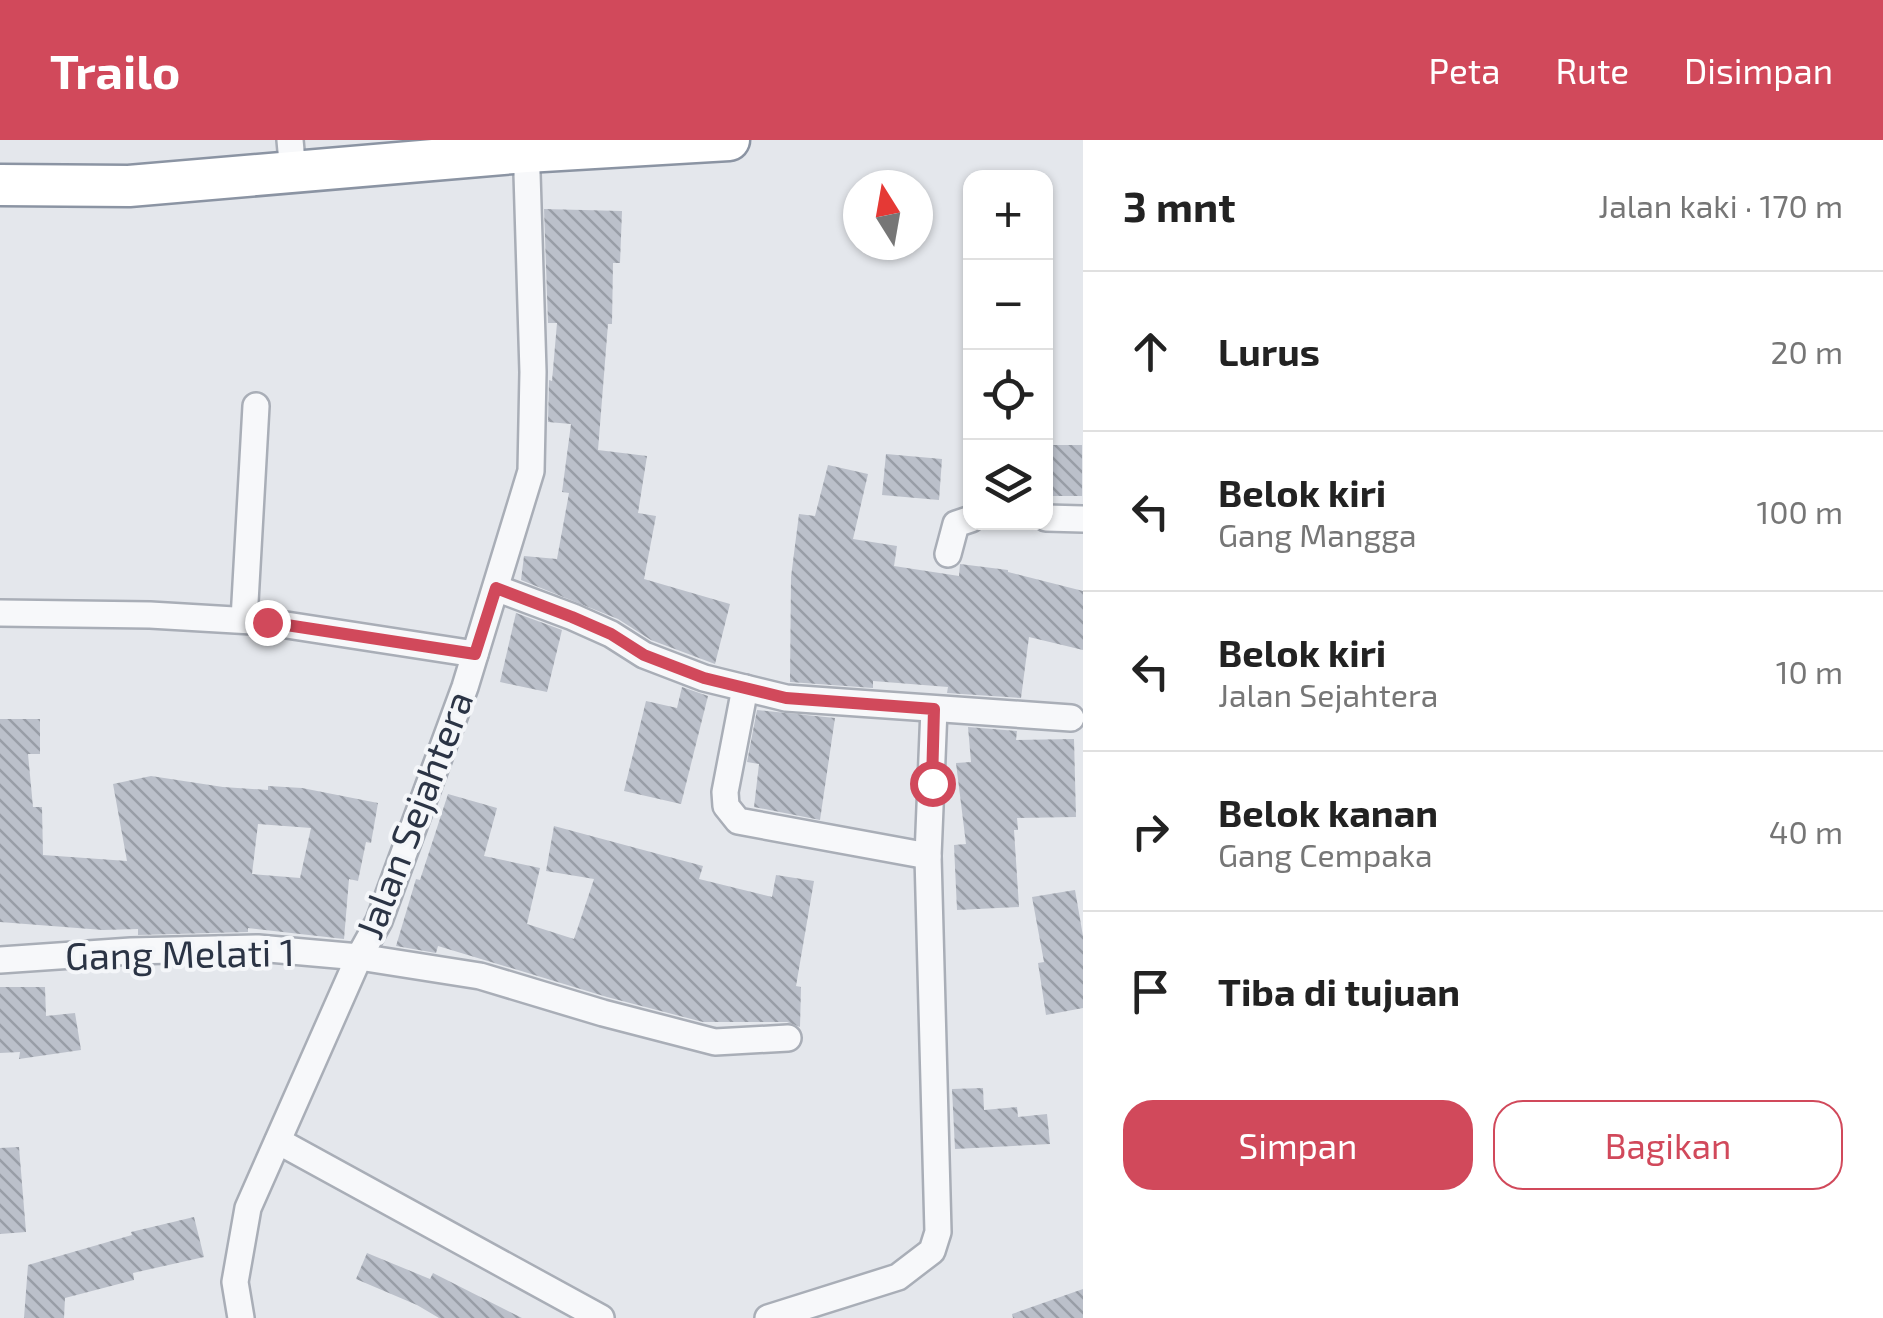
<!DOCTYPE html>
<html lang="id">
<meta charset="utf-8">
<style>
body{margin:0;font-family:"Exo 2",sans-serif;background:#f6f6f6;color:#222}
.controls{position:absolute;right:30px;top:30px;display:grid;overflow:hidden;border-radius:20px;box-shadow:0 2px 8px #0004}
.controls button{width:90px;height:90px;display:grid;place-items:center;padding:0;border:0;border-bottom:2px solid #e0e0e0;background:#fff;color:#222;font:50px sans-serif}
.compass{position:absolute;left:843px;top:30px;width:90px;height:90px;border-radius:50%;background:#fff;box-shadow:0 2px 8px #0004;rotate:349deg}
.stop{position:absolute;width:30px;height:30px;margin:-22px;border:8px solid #d1495b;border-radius:50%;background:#fff}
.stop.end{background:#d1495b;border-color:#fff;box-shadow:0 2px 10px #0008}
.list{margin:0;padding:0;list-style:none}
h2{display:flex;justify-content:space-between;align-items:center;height:130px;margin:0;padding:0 40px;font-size:42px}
h2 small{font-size:32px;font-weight:400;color:#767676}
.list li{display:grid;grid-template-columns:65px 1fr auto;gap:30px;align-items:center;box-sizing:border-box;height:160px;padding:0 40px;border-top:2px solid #e0e0e0}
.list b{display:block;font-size:38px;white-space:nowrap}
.list p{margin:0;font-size:32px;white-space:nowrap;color:#767676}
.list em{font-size:32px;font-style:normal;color:#767676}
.actions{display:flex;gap:20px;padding:30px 40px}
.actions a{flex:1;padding:22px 0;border:2px solid #d1495b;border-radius:30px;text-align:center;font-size:35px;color:#d1495b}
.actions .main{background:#d1495b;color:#fff}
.icon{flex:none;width:55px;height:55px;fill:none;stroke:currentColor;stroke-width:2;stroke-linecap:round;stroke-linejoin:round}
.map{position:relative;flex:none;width:1083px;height:1178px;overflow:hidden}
header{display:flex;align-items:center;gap:60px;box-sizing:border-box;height:140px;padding:0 50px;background:#d1495b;color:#fff}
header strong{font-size:48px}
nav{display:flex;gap:55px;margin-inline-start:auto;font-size:35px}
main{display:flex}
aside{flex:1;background:#fff}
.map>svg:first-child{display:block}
.building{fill:url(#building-back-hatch);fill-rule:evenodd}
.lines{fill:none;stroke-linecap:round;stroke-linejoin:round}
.minor-casing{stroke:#a9aeb7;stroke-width:30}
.trunk-casing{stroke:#8b94a3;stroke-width:45}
.minor{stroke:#f7f8fa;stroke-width:25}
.trunk{stroke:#fff;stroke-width:40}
.route{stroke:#d1495b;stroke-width:12}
.labels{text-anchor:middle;stroke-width:8;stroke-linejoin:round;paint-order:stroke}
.street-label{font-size:38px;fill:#2b3445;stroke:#f4f6f9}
</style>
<header>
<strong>Trailo</strong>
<nav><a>Peta</a><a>Rute</a><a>Disimpan</a></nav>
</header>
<main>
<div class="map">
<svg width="1083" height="1178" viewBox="0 0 1083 1178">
<defs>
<pattern id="building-back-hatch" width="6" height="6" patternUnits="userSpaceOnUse" patternTransform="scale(2.5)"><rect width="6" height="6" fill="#bbc0ca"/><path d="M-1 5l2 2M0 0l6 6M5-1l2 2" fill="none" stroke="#989da6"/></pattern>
</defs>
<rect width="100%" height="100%" fill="#e4e7ec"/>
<g class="building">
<polygon points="544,69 622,71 620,123 613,123 612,184 608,184 598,310 647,316 638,373 656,376 644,439 730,464 715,524 651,500 618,479 521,440 524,416 557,419 569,353 562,352 571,284 548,282 549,240 552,241 557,183 548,183"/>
<rect x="1046" y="305" width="36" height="51"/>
<polygon points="886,314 942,319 939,360 882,355"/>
<polygon points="828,325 868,334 853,399 897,406 894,426 959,436 960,424 1008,430 1008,432 1083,451 1083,510 1029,497 1021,558 947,553 948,547 873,541 873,548 790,542 791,437 799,374 815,376"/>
<polygon points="516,473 562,490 547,552 500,542"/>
<polygon points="682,547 708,556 681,664 624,651 646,561 677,568"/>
<polygon points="757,570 835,578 820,680 754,667 759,624 747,622"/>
<path d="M0,579H40V614H28L33,667H42L43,715L127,721L113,644L151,636L223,647L268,650V646L302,648L378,663L371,703L366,702L358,741L349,739L344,799L248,788V792L138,795V789L103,790L0,782ZM258,684L311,688L300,738L252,734Z"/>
<polygon points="968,587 1017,591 1016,600 1074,599 1076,677 1017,678 1018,690 1014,690 1019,767 957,770 954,705 966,704 956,623 971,622"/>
<polygon points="448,654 497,668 484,716 540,728 527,784 574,799 594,739 546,731 554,686 703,726 699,739 772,757 776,735 814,741 796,846 801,847 800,887 787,882 703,882 607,857 438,806 436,813 396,806 416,739 420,740"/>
<polygon points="1075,750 1083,796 1083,868 1046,875 1038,823 1044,822 1032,757"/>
<polygon points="0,847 45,847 46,876 75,873 81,910 19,919 20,912 0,913"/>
<polygon points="983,948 984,970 1017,967 1018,977 1047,974 1050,1004 955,1009 952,949"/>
<polygon points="19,1007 26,1092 0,1094 0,1008"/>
<polygon points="194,1077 204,1117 133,1133 134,1140 65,1158 64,1178 24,1178 28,1125 132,1095 131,1092"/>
<polygon points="367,1113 430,1139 433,1133 522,1178 439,1178 417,1165 356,1139"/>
<polygon points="1083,1149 1083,1178 1013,1178 1012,1174"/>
</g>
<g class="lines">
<g class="minor-casing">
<g id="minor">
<polyline points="290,0 293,33"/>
<polyline points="1046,378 1083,379"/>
<polyline points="948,414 956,384 971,379"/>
<polyline points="496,448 573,477 611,494 644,515 704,538 786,558 1071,578"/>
<polyline points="0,473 150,475 267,482 475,514"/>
<polyline points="244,480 256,266"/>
<polyline points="745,548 725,652 726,666 738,681 928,716"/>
<polyline points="0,820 131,811 258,808 359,817 480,836 603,873 715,902 788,898"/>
<polyline points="278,1001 601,1178"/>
<polyline points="241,1178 235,1142 248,1068 359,817 379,781 465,547 531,331 533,232 526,0"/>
<polyline points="768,1178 898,1137 932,1111 938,1092 928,716 934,569"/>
</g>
</g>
<g class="trunk-casing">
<polyline id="trunk" points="0,45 129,46 526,12 729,0"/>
</g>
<use href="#minor" class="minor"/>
<use href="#trunk" class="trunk"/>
</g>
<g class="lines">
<polyline class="route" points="267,482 475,514 496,448 572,477 611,494 644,515 704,538 786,558 934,569 932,643"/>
</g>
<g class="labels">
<g class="street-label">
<text transform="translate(415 675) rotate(-69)" y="13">Jalan Sejahtera</text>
<text transform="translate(180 815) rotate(-1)" y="13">Gang Melati 1</text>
</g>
</g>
</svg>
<div class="controls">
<button>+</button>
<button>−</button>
<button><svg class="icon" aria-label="locate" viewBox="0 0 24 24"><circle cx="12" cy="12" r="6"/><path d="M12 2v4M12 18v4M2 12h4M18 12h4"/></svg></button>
<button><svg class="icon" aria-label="layers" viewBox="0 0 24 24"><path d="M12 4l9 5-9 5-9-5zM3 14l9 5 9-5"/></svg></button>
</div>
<svg class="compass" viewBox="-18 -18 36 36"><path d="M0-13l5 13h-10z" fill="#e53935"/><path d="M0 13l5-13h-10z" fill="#767676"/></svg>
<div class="stop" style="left:932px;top:643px"></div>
<div class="stop end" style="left:267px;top:482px"></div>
</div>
<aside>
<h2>3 mnt<small>Jalan kaki · 170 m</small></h2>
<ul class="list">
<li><svg class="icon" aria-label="ahead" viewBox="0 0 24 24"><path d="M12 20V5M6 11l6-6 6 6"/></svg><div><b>Lurus</b></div><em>20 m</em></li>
<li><svg class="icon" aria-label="left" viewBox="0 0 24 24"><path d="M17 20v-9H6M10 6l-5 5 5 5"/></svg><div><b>Belok kiri</b><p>Gang Mangga</p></div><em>100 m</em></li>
<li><svg class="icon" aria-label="left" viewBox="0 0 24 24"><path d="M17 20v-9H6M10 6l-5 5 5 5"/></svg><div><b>Belok kiri</b><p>Jalan Sejahtera</p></div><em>10 m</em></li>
<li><svg class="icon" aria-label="right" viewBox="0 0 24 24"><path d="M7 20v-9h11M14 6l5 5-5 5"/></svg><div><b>Belok kanan</b><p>Gang Cempaka</p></div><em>40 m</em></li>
<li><svg class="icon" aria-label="arrive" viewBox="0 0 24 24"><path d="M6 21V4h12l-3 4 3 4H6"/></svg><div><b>Tiba di tujuan</b></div></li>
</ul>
<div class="actions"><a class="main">Simpan</a><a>Bagikan</a></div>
</aside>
</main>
